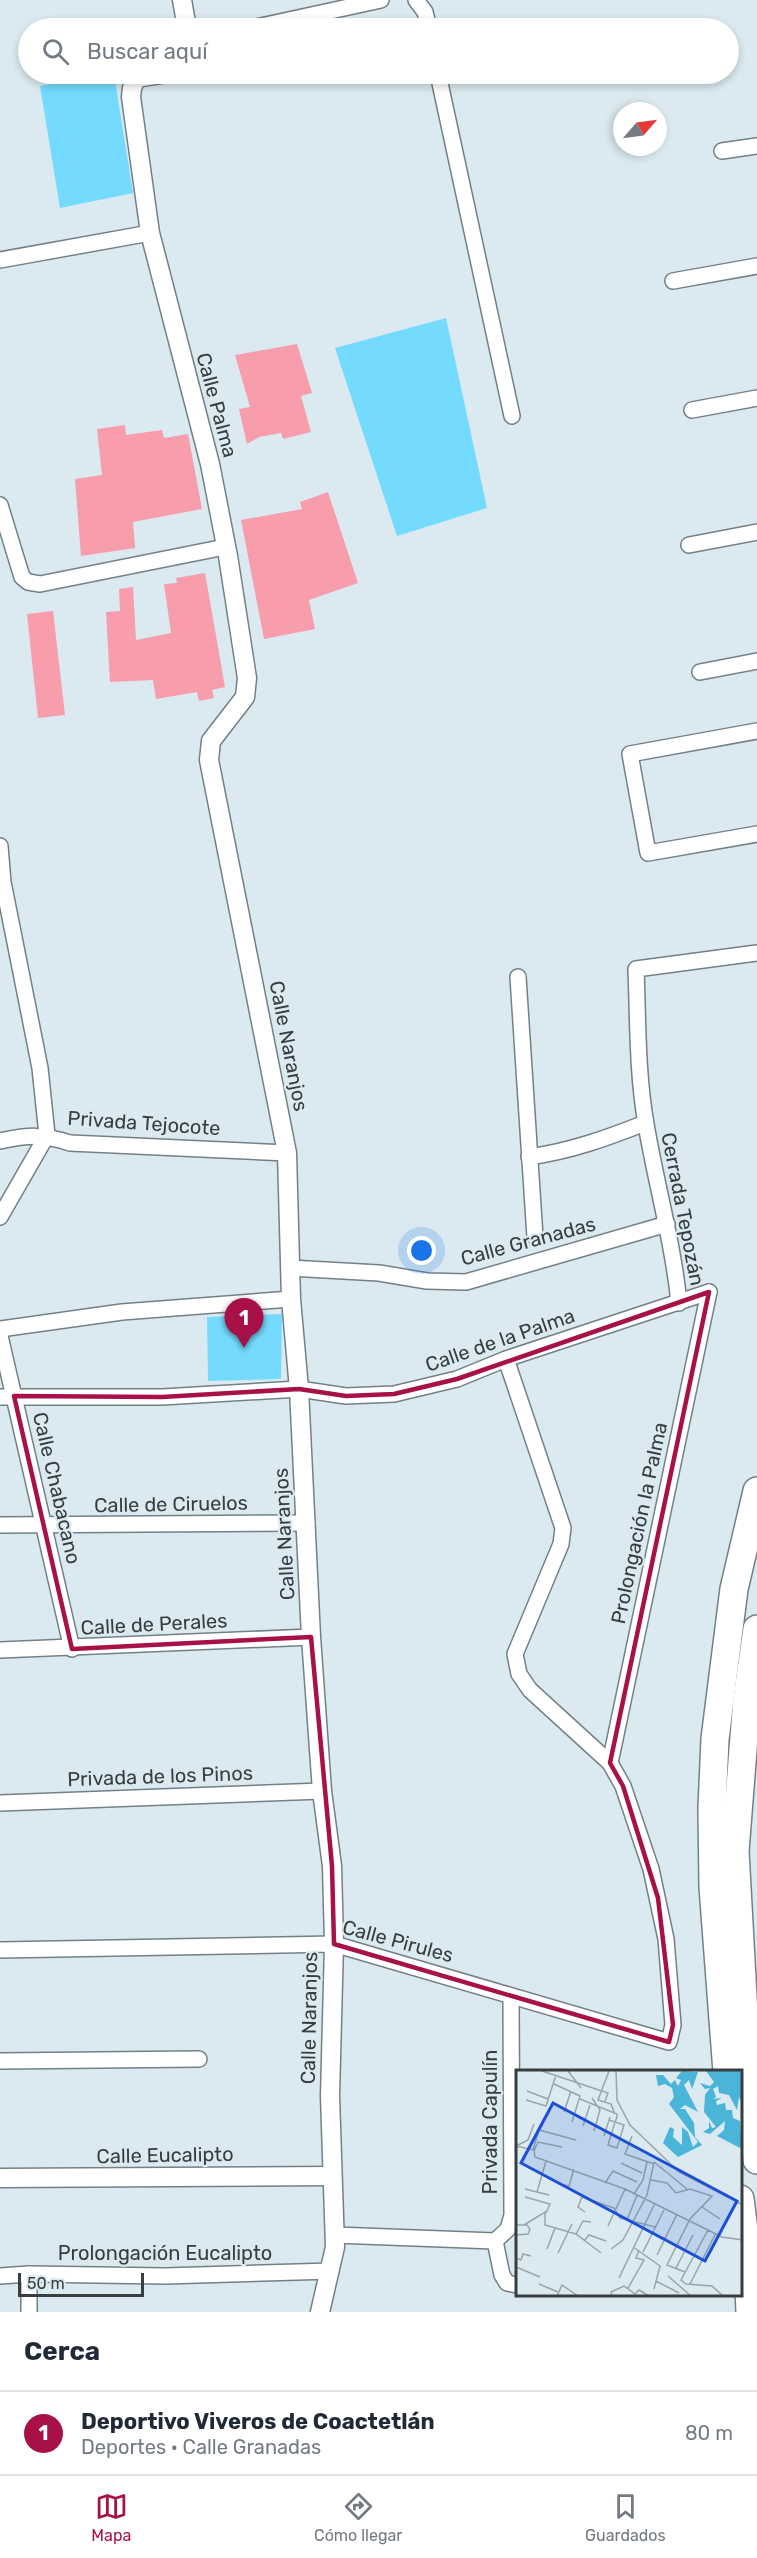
<!DOCTYPE html>
<html lang="es">
<meta charset="utf-8">
<style>
body{margin:0;font-family:Rubik,sans-serif;background:#f2f2f3;color:#1f2937}
.compass{position:absolute;left:613px;top:102px;width:54px;height:54px;border-radius:50%;background:#fff;box-shadow:0 3px 9px #0003;rotate:62deg}
.scale{position:absolute;left:18px;bottom:15px;width:126px;box-sizing:border-box;padding-left:6px;border:3px solid #383e40;border-top:0;font-size:16px;line-height:21px;white-space:nowrap;color:#383e40;-webkit-text-stroke:4px #daeaf0;paint-order:stroke}
.you{position:absolute;left:422px;top:1251px;width:21px;height:21px;margin:-15px;border:4px solid #fff;border-radius:50%;background:#1a73e8;box-shadow:0 0 0 9px #1a73e833}
.badge{display:grid;place-items:center;width:39px;height:39px;border-radius:50%;background:#a71147;color:#fff;font-size:20px;font-weight:700}
.pin{position:absolute;translate:-50% -50px;filter:drop-shadow(0 2px 3px #0008)}
.pin::after{content:'';position:absolute;top:32px;width:21px;height:18px;background:inherit;clip-path:polygon(0 0,100% 0,50% 100%)}
.list{margin:0;padding:0;list-style:none}
h2{display:flex;justify-content:space-between;align-items:center;height:78px;margin:0;padding:0 24px;font-size:26px}
h2 small{font-size:20px;font-weight:400;color:#747a83}
.list li{display:grid;grid-template-columns:39px 1fr auto;gap:18px;align-items:center;box-sizing:border-box;height:84px;padding:0 24px;border-top:2px solid #e0e1e3}
.list b{display:block;font-size:22px;white-space:nowrap}
.list p{margin:0;font-size:20px;white-space:nowrap;color:#747a83}
.list em{font-size:20px;font-style:normal;color:#747a83}
.icon{flex:none;width:33px;height:33px;fill:none;stroke:currentColor;stroke-width:2;stroke-linecap:round;stroke-linejoin:round}
.map{position:relative;flex:none;width:757px;height:2312px;overflow:hidden}
.search{position:absolute;background:#fff;box-shadow:0 3px 9px #0003;left:18px;right:18px;top:18px;height:66px;display:flex;align-items:center;gap:15px;box-sizing:border-box;padding:0 21px;border-radius:33px;color:#747a83;font-size:22px}
.sheet{height:162px;background:#fff}
nav{display:flex;justify-content:space-around;align-items:center;box-sizing:border-box;height:84px;border-top:2px solid #e0e1e3;background:#fff;font-size:16px;color:#747a83}
nav a{display:grid;justify-items:center;gap:3px}
nav .on{color:#a71147}
.map>svg:first-child{display:block}
.green{fill:#74dbff}
.building{fill:#f79dac}
.lines{fill:none;stroke-linecap:round;stroke-linejoin:round}
.minor-casing{stroke:#738187;stroke-width:18}
.tertiary-casing{stroke:#738187;stroke-width:21}
.motorway-casing{stroke:#738187;stroke-width:30}
.minor{stroke:#fff;stroke-width:15}
.tertiary{stroke:#fff;stroke-width:18}
.motorway{stroke:#fff;stroke-width:27}
.marked{fill:none;stroke:#a71147;stroke-width:4.5;stroke-linejoin:round}
.labels{text-anchor:middle;stroke-width:4.5;stroke-linejoin:round;paint-order:stroke}
.street-label{font-size:20px;fill:#383e40;stroke:#daeaf0}
.inset-road{fill:none;stroke:#99a5aa;stroke-width:1.5}
.view{fill:#1d4ed8;fill-opacity:0.15;stroke:#1d4ed8;stroke-width:3}
.inset-edge{fill:none;stroke:#383e40;stroke-width:3}
</style>
<div class="map">
<svg width="757" height="2312" viewBox="0 0 757 2312">
<rect width="100%" height="100%" fill="#daeaf0"/>
<g class="green">
<polygon points="105,74 114,74 133,193 60,208 40,86"/>
<polygon points="446,318 487,508 397,536 335,348"/>
<polygon points="282,1314 281,1379 208,1381 207,1317"/>
</g>
<g class="building">
<polygon points="297,344 312,393 301,396 311,432 283,439 281,433 259,437 247,444 239,409 250,407 235,355"/>
<polygon points="125,425 126,435 162,430 164,438 188,434 202,509 133,522 135,548 81,556 75,479 102,475 97,429"/>
<polygon points="328,492 358,583 309,600 315,629 264,639 241,520 302,509 300,502"/>
<polygon points="205,573 225,687 212,690 214,698 199,701 197,692 156,699 153,680 110,682 106,612 120,611 119,589 133,587 136,640 171,633 164,584 177,583 176,578"/>
<polygon points="53,611 65,715 38,718 27,614"/>
</g>
<g class="lines">
<g class="minor-casing">
<g id="minor">
<polyline points="416,0 425,12 429,28"/>
<polyline points="252,28 381,0"/>
<polyline points="438,74 512,416"/>
<polyline points="722,151 757,146"/>
<polyline points="0,260 150,233"/>
<polyline points="673,281 757,266"/>
<polyline points="692,410 757,398"/>
<polyline points="0,505 22,577 28,582 40,584 225,547"/>
<polyline points="689,545 757,532"/>
<polyline points="700,672 757,661"/>
<polyline points="757,731 630,754 648,853 757,834"/>
<polyline points="0,846 3,882 40,1068 47,1135 0,1217"/>
<polyline points="518,977 535,1237"/>
<path d="M0,1141C29,1135 42,1134 70,1143L287,1153"/>
<path d="M529,1157C571,1151 607,1138 645,1123"/>
<polyline points="290,1268 379,1273 427,1281 466,1282 667,1224"/>
<path d="M679,1303C673,1242 656,1184 646,1124C637,1073 638,1020 636,969L757,953"/>
<polyline points="0,1329 122,1312 291,1299"/>
<polyline points="0,1336 72,1649"/>
<polyline points="0,1397 162,1397 299,1389 346,1396 394,1394 457,1379 506,1359 709,1292"/>
<polyline points="0,1525 307,1523"/>
<polyline points="0,1650 311,1637"/>
<polyline points="610,1763 709,1292"/>
<polyline points="0,1803 322,1791"/>
<polyline points="0,1950 334,1944 669,2042 673,2025 666,1939 651,1869 623,1786 610,1763 530,1690 519,1674 515,1654 561,1544 563,1528 506,1359"/>
<polyline points="0,2061 199,2059"/>
<polyline points="335,2235 495,2241"/>
<polyline points="495,2241 508,2229 512,2215 511,1996"/>
<polyline points="495,2241 502,2275 507,2283 517,2285"/>
<polyline points="29,2274 29,2312"/>
<polyline points="0,2276 29,2274 165,2276 331,2271"/>
</g>
</g>
<g class="tertiary-casing">
<g id="tertiary">
<polyline points="182,0 187,28"/>
<polyline points="161,74 136,78 132,88 131,97 150,233 210,464 228,556 247,678 245,697 211,741 209,760 287,1153 291,1299 299,1389 311,1637 322,1791 332,1866 334,1944 330,2096 335,2247 320,2312"/>
<polyline points="0,2178 331,2176"/>
</g>
</g>
<g class="motorway-casing">
<g id="motorway">
<polyline points="757,1629 747,1699 735,1851 745,2033 757,2160"/>
<polyline points="727,2072 713,1887 712,1808 715,1739 734,1589 757,1491"/>
<polyline points="740,2199 748,2262 750,2312"/>
</g>
</g>
<use href="#minor" class="minor"/>
<use href="#tertiary" class="tertiary"/>
<use href="#motorway" class="motorway"/>
</g>
<path class="marked" d="M709,1292L610,1763L623,1786L658,1898L673,2025L669,2042L334,1944L332,1866L311,1637L72,1649L14,1396L162,1397L299,1389L346,1396L394,1394L457,1379Z"/>
<g class="labels">
<g class="street-label">
<text transform="translate(217 405) rotate(75)" y="7">Calle Palma</text>
<text transform="translate(289 1046) rotate(79)" y="7">Calle Naranjos</text>
<text transform="translate(144 1123) rotate(4)" y="7">Privada Tejocote</text>
<text transform="translate(683 1209) rotate(79)" y="7">Cerrada Tepozán</text>
<text transform="translate(528 1241) rotate(-15)" y="7">Calle Granadas</text>
<text transform="translate(500 1340) rotate(-19)" y="7">Calle de la Palma</text>
<text transform="translate(57 1488) rotate(77)" y="7">Calle Chabacano</text>
<text transform="translate(171 1504) rotate(-1)" y="7">Calle de Ciruelos</text>
<text transform="translate(639 1523) rotate(-78)" y="7">Prolongación la Palma</text>
<text transform="translate(284 1534) rotate(-93)" y="7">Calle Naranjos</text>
<text transform="translate(154 1624) rotate(-3)" y="7">Calle de Perales</text>
<text transform="translate(160 1776) rotate(-2)" y="7">Privada de los Pinos</text>
<text transform="translate(398 1941) rotate(15)" y="7">Calle Pirules</text>
<text transform="translate(309 2018) rotate(-89)" y="7">Calle Naranjos</text>
<text transform="translate(490 2122) rotate(-90)" y="7">Privada Capulín</text>
<text transform="translate(165 2155) rotate(-1)" y="7">Calle Eucalipto</text>
<text x="165" y="2260">Prolongación Eucalipto</text>
</g>
</g>
<g transform="translate(516 2070)">
<rect width="226" height="226" fill="#daeaf0"/>
<path d="M166,1L182,2L176,19L173,10L168,15L182,42L169,35L164,39H169L178,53L179,67L186,75L162,87L147,73L154,57L158,59L157,67L166,75V57L172,62L177,77L182,72L153,34L158,27L156,18L149,14L142,16L140,5H147L155,14L159,10L162,16L165,10L160,8ZM190,1H226V33L223,27L221,40L213,25L203,23L202,16L197,19L200,27L197,29L206,28L200,31L201,35L209,33L210,40H216L217,48L224,51L226,79L201,66L208,60L209,51L194,64L187,62L193,58V51L196,58L200,57L188,42L189,25L194,18L189,19L184,13L194,16L198,12Z" fill="#4ab5d8"/>
<path class="inset-road" d="M26,1L92,23L89,31M52,1L65,18M93,1L82,30L95,34L98,42M100,1L101,30L114,55L163,102L227,135M38,14L64,26L56,52M11,21L32,29M76,28L84,40L78,61M64,29L101,44V47L99,52L92,75L101,78L108,55L93,50M10,30L30,36L40,5M48,42L55,21M67,56L74,35M88,66L94,47M116,66L109,84L138,94M2,75L12,70L18,54M0,76L18,80L19,87L109,119L206,167L227,170M17,80L23,60L60,70M18,81L22,72L46,77M138,92L171,119M105,93L126,103M135,110L151,113L160,123L174,119L196,126L174,149L151,195L169,202M89,113L97,101L121,112M43,114L53,116L58,99M9,119L33,125M21,122L30,91M118,124L127,110L131,92M9,127L34,134L30,143M186,137L204,149M69,142L62,137L66,127L98,138L104,148L139,157M111,150L121,125M0,155H11L14,159L12,164L0,165M8,155L29,142V155L60,164L85,183M92,156L109,119M192,160L165,210L170,214L196,216L207,226M60,164L67,151L75,152M68,171L73,165L90,171M117,177L144,196L138,219M31,179L39,158M95,179L107,170L131,125L138,92M127,182L149,138M42,183L56,154M141,185L161,144M0,188L5,190L7,184L15,186M0,197L24,207M160,198L177,165M152,206L175,226M103,208L139,133M140,211L163,223M23,214L42,222M174,214L200,163M112,218L128,190L120,188L123,180M41,226L46,215L62,226M96,226L95,222L108,216L119,224L123,220L133,226"/>
<path class="view" d="M37,33L221,131L189,191L5,93Z"/>
<rect width="226" height="226" class="inset-edge"/>
</g>
</svg>
<svg class="compass" viewBox="-18 -18 36 36"><path d="M0-13l5 13h-10z" fill="#e53935"/><path d="M0 13l5-13h-10z" fill="#747a83"/></svg>
<div class="scale">50 m</div>
<div class="you"></div>
<div class="pin badge" style="left:244px;top:1348px">1</div>
<div class="search"><svg class="icon" aria-label="search" viewBox="0 0 24 24"><circle cx="10" cy="10" r="6"/><path d="M15 15l6 6"/></svg>Buscar aquí</div>
</div>
<section class="sheet">
<h2>Cerca<small></small></h2>
<ul class="list">
<li><span class="badge">1</span><div><b>Deportivo Viveros de Coactetlán</b><p>Deportes · Calle Granadas</p></div><em>80 m</em></li>
</ul>
</section>
<nav>
<a class="on"><svg class="icon" aria-label="map" viewBox="0 0 24 24"><path d="M3 6l6-2 6 2 6-2v14l-6 2-6-2-6 2zM9 4v14M15 6v14"/></svg>Mapa</a>
<a><svg class="icon" aria-label="directions" viewBox="0 0 24 24"><path d="M12 3l9 9-9 9-9-9zM9 14v-3h6M13 9l2 2-2 2"/></svg>Cómo llegar</a>
<a><svg class="icon" aria-label="saved" viewBox="0 0 24 24"><path d="M7 4h10v16l-5-4-5 4z"/></svg>Guardados</a>
</nav>
